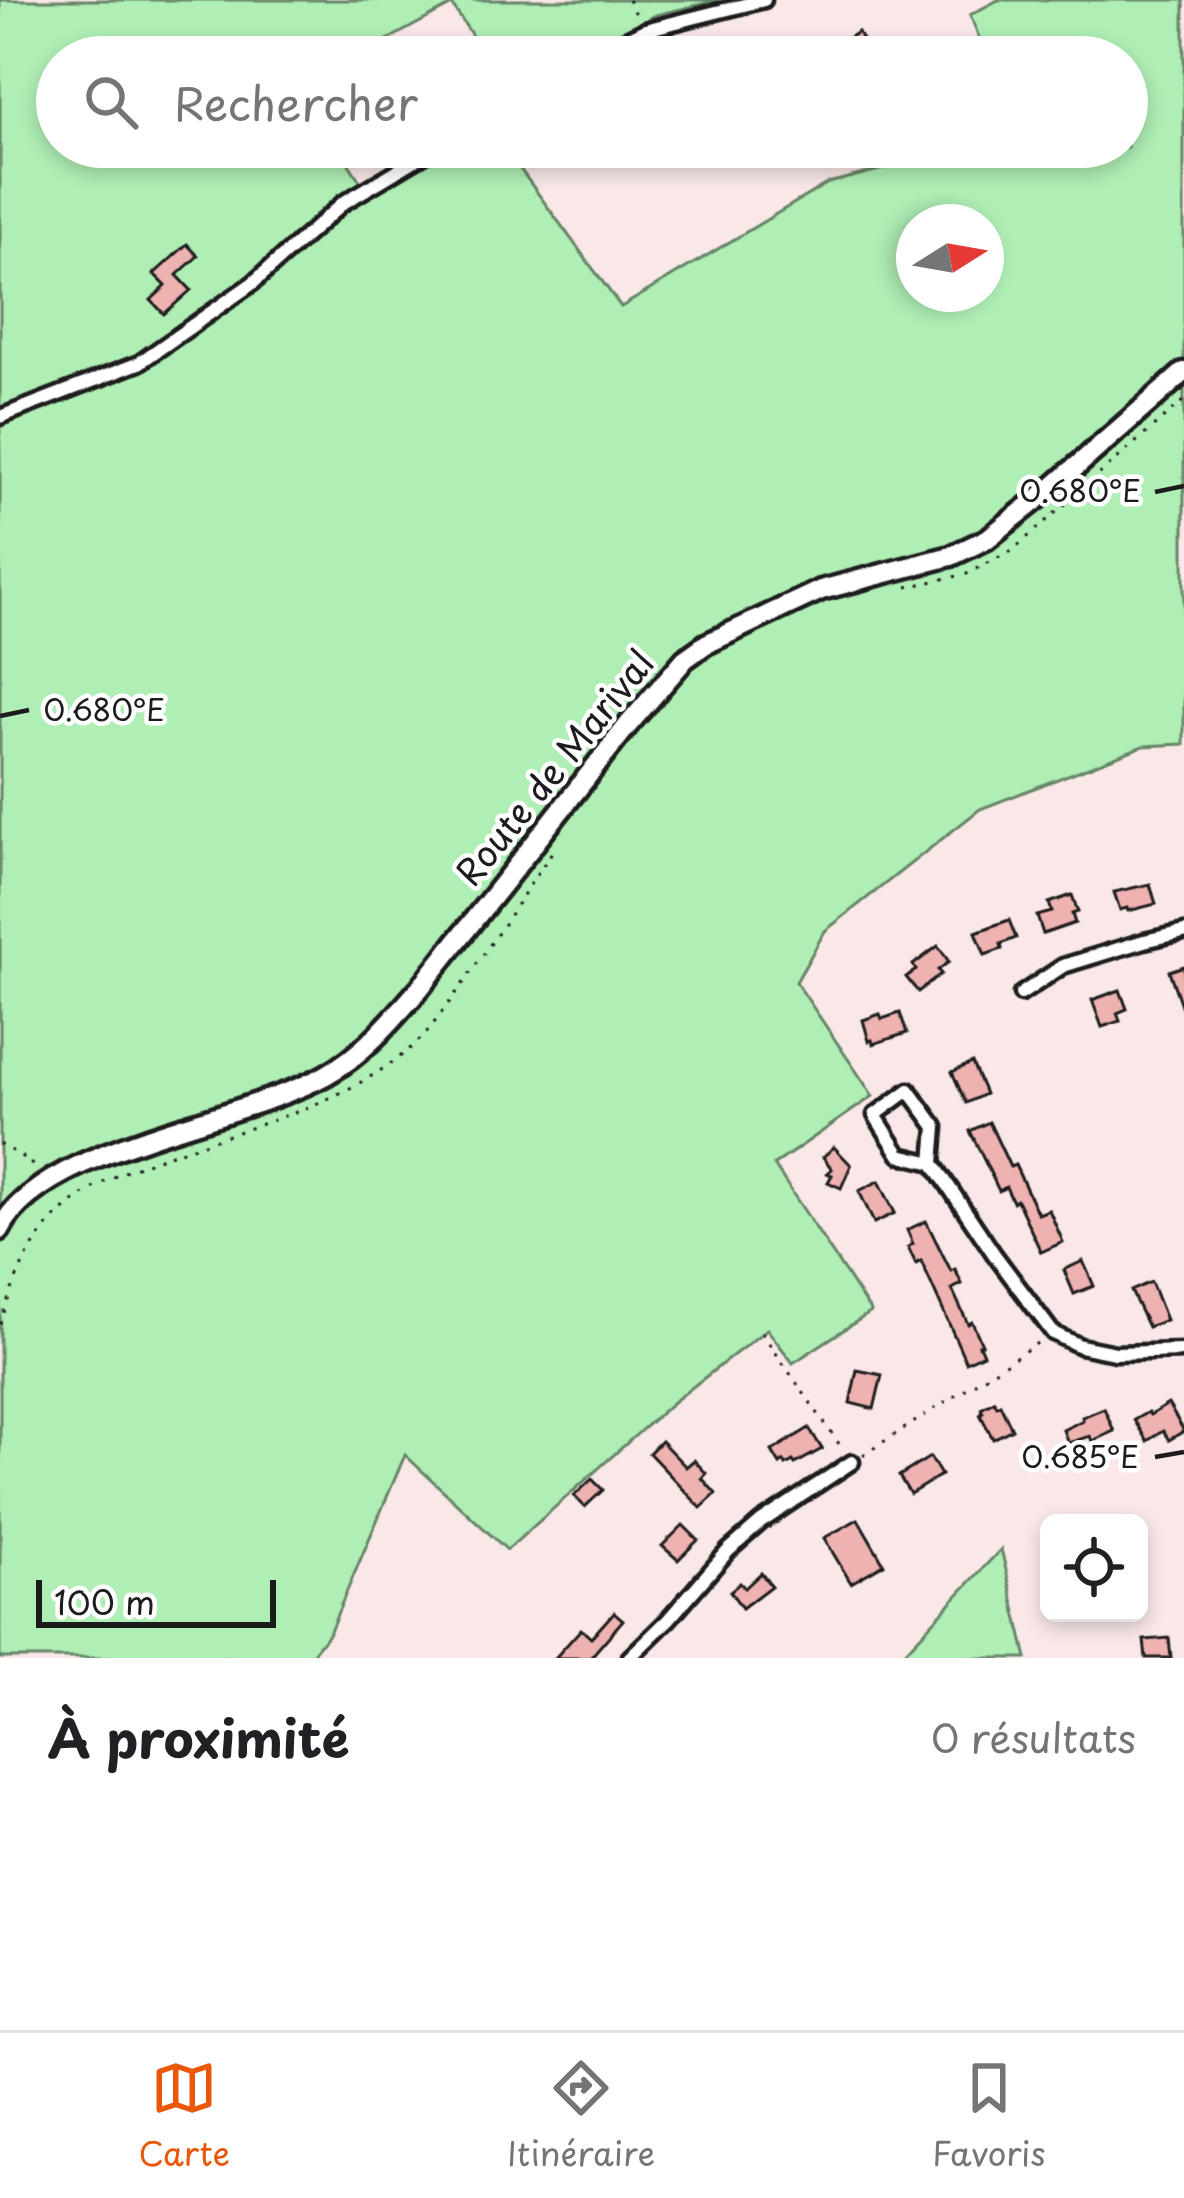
<!DOCTYPE html>
<html lang="fr">
<meta charset="utf-8">
<style>
body{margin:0;font-family:"Playpen Sans",sans-serif;background:#f6f6f6;color:#202124}
.controls{position:absolute;right:36px;bottom:36px;display:grid;overflow:hidden;border-radius:18px;box-shadow:0 6px 18px #0003}
.controls button{width:108px;height:108px;display:grid;place-items:center;padding:0;border:0;border-bottom:3px solid #e0e0e0;background:#fff;color:#202124;font:60px sans-serif}
.compass{position:absolute;left:896px;top:204px;width:108px;height:108px;border-radius:50%;background:#fff;box-shadow:0 6px 18px #0003;rotate:79deg}
.scale{position:absolute;left:36px;bottom:30px;width:240px;box-sizing:border-box;padding-left:12px;border:6px solid #1c1c1c;border-top:0;font-size:33px;line-height:42px;white-space:nowrap;color:#1c1c1c;-webkit-text-stroke:9px #fff;paint-order:stroke}
.list{margin:0;padding:0;list-style:none}
h2{display:flex;justify-content:space-between;align-items:center;height:156px;margin:0;padding:0 48px;font-size:51px}
h2 small{font-size:39px;font-weight:400;color:#757577}
.icon{flex:none;width:66px;height:66px;fill:none;stroke:currentColor;stroke-width:2;stroke-linecap:round;stroke-linejoin:round}
.map{position:relative;flex:none;width:1184px;height:1658px;overflow:hidden}
.search{position:absolute;background:#fff;box-shadow:0 6px 18px #0003;left:36px;right:36px;top:36px;height:132px;display:flex;align-items:center;gap:30px;box-sizing:border-box;padding:0 42px;border-radius:66px;color:#757577;font-size:45px}
.sheet{height:372px;background:#fff}
nav{display:flex;justify-content:space-around;align-items:center;box-sizing:border-box;height:168px;border-top:3px solid #e0e0e0;background:#fff;font-size:33px;color:#757577}
nav a{display:grid;justify-items:center;gap:6px}
nav .on{color:#ea580c}
.map>svg:first-child{display:block}
.green{fill:#afeeb5;stroke:#668568;stroke-width:3;fill-rule:evenodd}
.building{fill:#eeb2b1;stroke:#1c1c1c;stroke-width:3}
.lines{fill:none;stroke-linecap:round;stroke-linejoin:round}
.street-casing{stroke:#1c1c1c;stroke-width:21}
.secondary-casing{stroke:#1c1c1c;stroke-width:27}
.path{stroke:#1c1c1c;stroke-width:3;stroke-dasharray:3 9;stroke-linecap:butt}
.street{stroke:#fff;stroke-width:12}
.secondary{stroke:#fff;stroke-width:18}
.ticks{fill:none;stroke:#1c1c1c;stroke-width:4.5}
.labels{text-anchor:middle;stroke-width:9;stroke-linejoin:round;paint-order:stroke}
.street-label{font-size:36px;fill:#1c1c1c;stroke:#fff}
.ticks-label{font-size:30px;text-anchor:middle;fill:#1c1c1c;stroke:#fff;stroke-width:9;stroke-linejoin:round;paint-order:stroke}
</style>
<div class="map">
<svg width="1184" height="1658" viewBox="0 0 1184 1658">
<rect width="100%" height="100%" fill="#fae8e8"/>
<filter id="ink" filterUnits="userSpaceOnUse"><feTurbulence type="fractalNoise" baseFrequency=".00833" numOctaves="2"/><feDisplacementMap in="SourceGraphic" scale="24" xChannelSelector="R" yChannelSelector="G"/><feConvolveMatrix kernelMatrix="1 2 1 2 8 2 1 2 1" color-interpolation-filters="sRGB"/></filter>
<g filter="url(#ink)">
<g class="green">
<path d="M0,0H719L656,15L576,57H486L452,5L376,46L372,41L344,57H57V147H338L369,195L455,147H504L621,307L828,183L951,152L950,147H1127V57H987L970,15L998,0H1184V744L1143,746L980,809L825,931L796,982L873,1096L774,1165L871,1312L793,1363L767,1329L672,1403L507,1550L405,1455L329,1633L309,1658H0ZM914,222H986V294H914Z"/>
<polygon points="1001,1549 1027,1658 899,1658"/>
</g>
<g class="building">
<polygon points="858,32 868,52 859,57 817,57"/>
<polygon points="187,244 198,256 177,275 191,290 164,314 151,300 166,286 154,274"/>
<polygon points="1150,884 1156,904 1128,911 1127,908 1120,910 1114,892"/>
<polygon points="1072,895 1078,912 1072,914 1075,923 1043,934 1037,916 1052,912 1049,903"/>
<polygon points="1009,920 1016,938 1001,944 1002,949 985,955 976,932"/>
<polygon points="938,946 949,962 938,970 941,974 918,992 906,977 916,970 913,965"/>
<polygon points="1184,966 1184,1007 1182,1008 1169,971"/>
<polygon points="1120,990 1127,1009 1117,1013 1120,1021 1102,1027 1092,1000"/>
<polygon points="900,1013 907,1033 873,1044 872,1040 869,1041 863,1020 880,1014 882,1019"/>
<polygon points="972,1063 985,1094 966,1103 952,1072"/>
<polygon points="989,1122 1010,1167 1015,1165 1038,1214 1049,1210 1063,1242 1041,1252 1017,1200 1013,1202 1006,1187 999,1191 970,1131"/>
<polygon points="834,1147 851,1165 841,1188 828,1182 832,1175 827,1173 832,1169 823,1157"/>
<polygon points="879,1181 895,1213 874,1223 859,1191"/>
<polygon points="926,1221 951,1271 955,1269 962,1284 952,1289 968,1324 972,1322 982,1344 979,1345 983,1354 966,1362 921,1261 916,1264 908,1247 913,1244 907,1230"/>
<polygon points="1083,1261 1094,1286 1074,1294 1064,1270"/>
<polygon points="1151,1282 1166,1320 1148,1327 1131,1291"/>
<polygon points="857,1370 882,1375 874,1409 850,1403"/>
<polygon points="994,1401 997,1406 1000,1404 1012,1429 993,1439 980,1414 983,1412 981,1408"/>
<polygon points="1168,1404 1184,1431 1169,1440 1163,1431 1147,1441 1134,1420 1148,1412 1150,1415"/>
<polygon points="1104,1408 1114,1431 1092,1441 1090,1436 1068,1443 1063,1430 1083,1420 1082,1417"/>
<polygon points="809,1428 822,1449 795,1464 793,1461 786,1465 784,1461 780,1464 772,1451"/>
<polygon points="661,1441 686,1467 694,1460 706,1473 702,1478 716,1494 701,1508 649,1453"/>
<polygon points="930,1457 941,1475 910,1494 899,1476"/>
<polygon points="592,1479 603,1490 585,1507 574,1496"/>
<polygon points="858,1519 884,1564 851,1583 824,1538"/>
<polygon points="683,1525 698,1540 678,1560 662,1546"/>
<polygon points="761,1573 771,1586 742,1608 730,1591 740,1583 745,1588"/>
<polygon points="614,1612 623,1620 590,1658 555,1658 581,1629 591,1638"/>
<polygon points="1169,1638 1171,1658 1146,1658 1144,1640"/>
</g>
<g class="lines">
<g class="street-casing">
<g id="street">
<polyline points="589,57 645,30 764,0"/>
<polyline points="0,417 139,363 253,283 343,203 437,147"/>
<polyline points="1021,994 1063,966 1144,941 1184,932"/>
<polyline points="933,1163 900,1155 875,1115 909,1090 936,1127 933,1163 994,1254 1053,1333 1080,1346 1115,1353 1184,1351"/>
<polyline points="629,1658 668,1620 728,1551 761,1522 852,1462"/>
</g>
</g>
<g class="secondary-casing">
<path id="secondary" d="M0,1230C41,1146 243,1121 326,1075C364,1054 392,1020 420,988L628,725L685,659L706,644L821,590L951,556L987,539L1053,487L1184,372"/>
</g>
<g class="path">
<polyline points="628,0 639,19"/>
<polyline points="907,587 967,574 1013,550 1184,400"/>
<polyline points="0,1144 29,1161 37,1172"/>
<path d="M0,1324C12,1287 26,1248 54,1219C93,1179 147,1162 198,1145C273,1120 352,1099 413,1046C427,1034 437,1019 448,1004C486,953 520,899 556,846"/>
<polyline points="762,1333 844,1451"/>
<polyline points="863,1455 1042,1340"/>
</g>
<use href="#street" class="street"/>
<use href="#secondary" class="secondary"/>
</g>
</g>
<path class="ticks" d="M1155,492L1184,486M0,716L29,710M1155,1457L1184,1452"/>
<g class="labels">
<g class="street-label">
<text transform="translate(555 768) rotate(-51)" y="13">Route de Marival</text>
</g>
</g>
<g class="ticks-label">
<text x="1080" y="502">0.680°E</text>
<text x="104" y="721">0.680°E</text>
<text x="1080" y="1468">0.685°E</text>
</g>
</svg>
<div class="controls">
<button><svg class="icon" aria-label="locate" viewBox="0 0 24 24"><circle cx="12" cy="12" r="6"/><path d="M12 2v4M12 18v4M2 12h4M18 12h4"/></svg></button>
</div>
<svg class="compass" viewBox="-18 -18 36 36"><path d="M0-13l5 13h-10z" fill="#e53935"/><path d="M0 13l5-13h-10z" fill="#757577"/></svg>
<div class="scale">100 m</div>
<div class="search"><svg class="icon" aria-label="search" viewBox="0 0 24 24"><circle cx="10" cy="10" r="6"/><path d="M15 15l6 6"/></svg>Rechercher</div>
</div>
<section class="sheet">
<h2>À proximité<small>0 résultats</small></h2>
<ul class="list">
</ul>
</section>
<nav>
<a class="on"><svg class="icon" aria-label="map" viewBox="0 0 24 24"><path d="M3 6l6-2 6 2 6-2v14l-6 2-6-2-6 2zM9 4v14M15 6v14"/></svg>Carte</a>
<a><svg class="icon" aria-label="directions" viewBox="0 0 24 24"><path d="M12 3l9 9-9 9-9-9zM9 14v-3h6M13 9l2 2-2 2"/></svg>Itinéraire</a>
<a><svg class="icon" aria-label="saved" viewBox="0 0 24 24"><path d="M7 4h10v16l-5-4-5 4z"/></svg>Favoris</a>
</nav>
